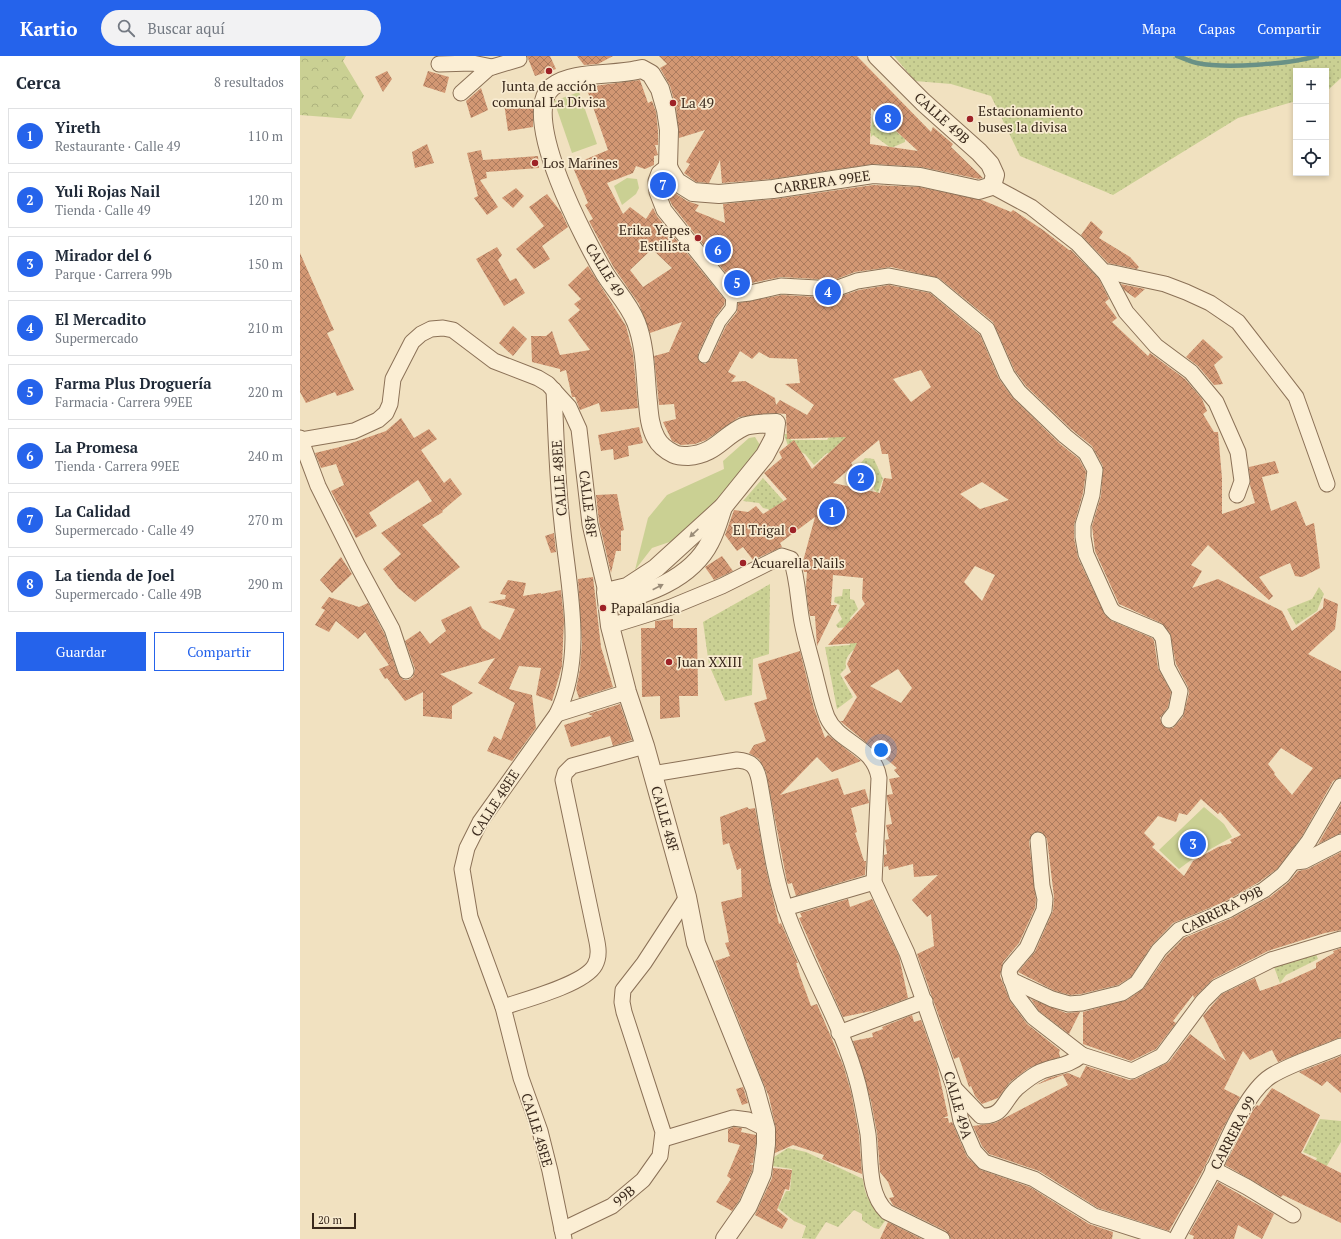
<!DOCTYPE html>
<html lang="es">
<meta charset="utf-8">
<style>
body{margin:0;font-family:"PT Serif",serif;background:#f2f2f3;color:#1f2937}
.controls{position:absolute;right:12px;top:12px;display:grid;overflow:hidden;border-radius:0px;box-shadow:0 2px 6px #0003}
.controls button{width:36px;height:36px;display:grid;place-items:center;padding:0;border:0;border-bottom:1px solid #e0e1e3;background:#fff;color:#1f2937;font:20px sans-serif}
.scale{position:absolute;left:12px;bottom:10px;width:44px;box-sizing:border-box;padding-left:4px;border:2px solid #3a291c;border-top:0;font-size:11px;line-height:14px;white-space:nowrap;color:#3a291c;-webkit-text-stroke:3px #f8ebd0;paint-order:stroke}
.you{position:absolute;left:581px;top:694px;width:14px;height:14px;margin:-10px;border:3px solid #fff;border-radius:50%;background:#1a73e8;box-shadow:0 0 0 6px #1a73e833}
.badge{display:grid;place-items:center;width:26px;height:26px;border-radius:50%;background:#2563eb;color:#fff;font-size:13px;font-weight:700}
.pin{position:absolute;translate:-50% -50%;border:2px solid #fff;box-shadow:0 1px 4px #0006}
.list{margin:0;padding:0;list-style:none}
h2{display:flex;justify-content:space-between;align-items:center;height:52px;margin:0;padding:0 16px;font-size:17px}
h2 small{font-size:13px;font-weight:400;color:#747a83}
.list li{display:grid;grid-template-columns:26px 1fr auto;gap:12px;align-items:center;box-sizing:border-box;height:56px;margin:0 8px 8px;padding:0 8px;border:1px solid #e0e1e3;border-radius:0px}
.list b{display:block;font-size:15px;white-space:nowrap}
.list p{margin:0;font-size:13px;white-space:nowrap;color:#747a83}
.list em{font-size:13px;font-style:normal;color:#747a83}
.actions{display:flex;gap:8px;padding:12px 16px}
.actions a{flex:1;padding:9px 0;border:1px solid #2563eb;border-radius:0px;text-align:center;font-size:14px;color:#2563eb}
.actions .main{background:#2563eb;color:#fff}
.icon{flex:none;width:22px;height:22px;fill:none;stroke:currentColor;stroke-width:2;stroke-linecap:round;stroke-linejoin:round}
.map{position:relative;flex:none;width:1041px;height:1183px;overflow:hidden}
header{display:flex;align-items:center;gap:24px;box-sizing:border-box;height:56px;padding:0 20px;background:#2563eb;color:#fff}
header strong{font-size:19px}
nav{display:flex;gap:22px;margin-inline-start:auto;font-size:14px}
.search{width:280px;height:36px;background:#f2f2f3;display:flex;align-items:center;gap:10px;box-sizing:border-box;padding:0 14px;border-radius:22px;color:#747a83;font-size:15px}
main{display:flex}
aside{flex:1;background:#fff}
.map>svg:first-child{display:block}
.grass{fill:url(#grass-dots)}
.forest{fill:url(#forest-crowns)}
.green{fill:#cad093}
.lines{fill:none;stroke-linecap:round;stroke-linejoin:round}
.stream{stroke:#699186;stroke-width:4.5}
.building{fill:url(#building-cross-hatch);fill-rule:evenodd}
.pedestrian-casing{stroke:#8b7157;stroke-width:13}
.minor-casing{stroke:#8b7157;stroke-width:17}
.tertiary-casing{stroke:#8b7157;stroke-width:20}
.pedestrian{stroke:#fbeed4;stroke-width:11}
.minor{stroke:#fbeed4;stroke-width:15}
.tertiary{stroke:#fbeed4;stroke-width:18}
.oneway{fill:#9a8c78}
.poi-dot{fill:#9e2227;stroke:#f8ebd0;stroke-width:1.5}
.labels{text-anchor:middle;stroke-width:3.5;stroke-linejoin:round;paint-order:stroke}
.poi-label{font-size:14px;fill:#3a291c;stroke:#f8ebd0;text-anchor:start}
.street-label{font-size:14px;fill:#3a291c;stroke:#f8ebd0}
</style>
<header>
<strong>Kartio</strong>
<div class="search"><svg class="icon" aria-label="search" viewBox="0 0 24 24"><circle cx="10" cy="10" r="6"/><path d="M15 15l6 6"/></svg>Buscar aquí</div>
<nav><a>Mapa</a><a>Capas</a><a>Compartir</a></nav>
</header>
<main>
<aside>
<h2>Cerca<small>8 resultados</small></h2>
<ul class="list">
<li><span class="badge">1</span><div><b>Yireth</b><p>Restaurante · Calle 49</p></div><em>110 m</em></li>
<li><span class="badge">2</span><div><b>Yuli Rojas Nail</b><p>Tienda · Calle 49</p></div><em>120 m</em></li>
<li><span class="badge">3</span><div><b>Mirador del 6</b><p>Parque · Carrera 99b</p></div><em>150 m</em></li>
<li><span class="badge">4</span><div><b>El Mercadito</b><p>Supermercado</p></div><em>210 m</em></li>
<li><span class="badge">5</span><div><b>Farma Plus Droguería</b><p>Farmacia · Carrera 99EE</p></div><em>220 m</em></li>
<li><span class="badge">6</span><div><b>La Promesa</b><p>Tienda · Carrera 99EE</p></div><em>240 m</em></li>
<li><span class="badge">7</span><div><b>La Calidad</b><p>Supermercado · Calle 49</p></div><em>270 m</em></li>
<li><span class="badge">8</span><div><b>La tienda de Joel</b><p>Supermercado · Calle 49B</p></div><em>290 m</em></li>
</ul>
<div class="actions"><a class="main">Guardar</a><a>Compartir</a></div>
</aside>
<div class="map">
<svg width="1041" height="1183" viewBox="0 0 1041 1183">
<defs>
<pattern id="grass-dots" width="8" height="8" patternUnits="userSpaceOnUse"><rect width="8" height="8" fill="#cad093"/><path d="M2 2h.1M6 6h.1" fill="none" stroke="#aeb37e" stroke-width="1.8" stroke-linecap="round"/></pattern>
<pattern id="forest-crowns" width="20" height="18" patternUnits="userSpaceOnUse"><rect width="20" height="18" fill="#cad093"/><path d="M2 6a3 3 0 1 1 6 0M12 15a3 3 0 1 1 6 0" fill="none" stroke="#aeb37e"/></pattern>
<pattern id="building-cross-hatch" width="8" height="8" patternUnits="userSpaceOnUse"><rect width="8" height="8" fill="#d29773"/><path d="M0 0l8 8M0 8l8-8" fill="none" stroke="#ab7b5e"/></pattern>
</defs>
<rect width="100%" height="100%" fill="#f1e1c0"/>
<g class="grass">
<polygon points="594,0 1041,0 1041,22 1026,36 1026,15 996,15 996,45 938,62 813,139 720,100 691,40 651,28 615,25"/>
<polygon points="574,57 605,83 605,86 591,92 573,79 571,81 571,77 567,77 571,71"/>
<polygon points="573,375 530,398 527,397 514,409 505,398 488,390 484,378 489,378 491,384 527,384 529,381"/>
<path d="M565,402L574,403L583,423L573,450L571,449L576,435L574,434C576,420 576,418 563,411L561,415L556,413Z"/>
<polygon points="463,422 489,451 476,462 468,453 463,452 459,447 443,445"/>
<polygon points="470,528 469,598 453,603 452,639 425,645 409,609 403,566"/>
<polygon points="1019,531 1024,538 1017,555 996,569 987,553 1012,543"/>
<path d="M543,533H550V543L554,544L558,553L550,562L559,590C550,596 544,602 546,612L540,618L553,641L537,653L525,591L550,589L548,571L538,572L536,569L542,563L538,555L540,549L534,546L535,541L542,540Z"/>
<polygon points="1016,898 1018,903 986,919 980,927 974,911"/>
<polygon points="1020,1063 1041,1065 1041,1086 1019,1123 1009,1118 1017,1102 1003,1096"/>
<path d="M488,1092L506,1096L563,1123C565,1143 571,1148 585,1161V1165L579,1173L574,1172L562,1164V1158L554,1154L538,1171L526,1166L515,1183L502,1182L506,1170L494,1165L478,1152L486,1135H490L492,1113L472,1110L471,1103Z"/>
</g>
<polygon class="forest" points="0,0 46,0 43,5 64,40 51,63 0,59"/>
<g class="green">
<polygon points="279,36 297,88 272,97 254,45"/>
<polygon points="327,122 337,123 339,132 336,138 322,149 314,130"/>
<polygon points="455,381 460,389 458,399 387,480 352,492 335,514 348,462 367,439 424,413 423,405 449,382"/>
<polygon points="904,751 924,768 932,781 891,804 879,813 859,794"/>
</g>
<g class="lines">
<path class="stream" d="M877,0C884,2 891,6 897,7C926,13 989,8 1017,0"/>
</g>
<g class="building">
<polygon points="227,0 250,0 256,13 235,20"/>
<polygon points="277,0 313,0 298,8 284,9"/>
<path d="M359,0H557L631,76L633,71L653,88L651,91L683,122L679,123L621,111L574,108L472,123L422,127L420,104L409,127L396,126L384,117L390,108L386,106L405,74L379,82L376,51L370,30L360,12L367,8ZM571,52L618,95L570,88Z"/>
<polygon points="87,15 92,23 83,36 75,21"/>
<polygon points="128,15 149,21 145,37 123,30"/>
<path d="M340,24L348,47L352,45L356,56L358,75V89H355L358,99L354,100V109L345,113L336,110L333,117L307,127L323,158L330,151L346,163L353,152L357,160L425,244L424,249L414,263L398,298L399,305L405,308L410,304L426,270L437,256L438,247L482,239L535,242L559,234L589,229L630,237L680,279L699,323L712,341L759,387L779,403L786,416L783,437L774,469V482L778,502L805,559L812,565L852,582L854,585L858,612L871,636L868,651L860,662L864,671L873,672L883,661L889,637L888,631L876,608L870,577L861,567L819,548L795,495L792,470L801,440L803,410L792,390L771,373L726,330L715,315L693,266L639,222L591,211L555,216L534,224L481,221L436,230L372,149L367,138L370,134L387,145L399,149L395,155L425,167L423,148L475,143L573,129L619,131L682,144L711,156L713,154L743,174L769,194H771L799,223L809,243L805,246L817,262L812,266L848,300L850,297L885,323L902,343L907,355L903,358L914,376H918L922,422V458L955,447L950,429L949,411L975,405L979,417L962,421L971,455L996,445L1006,470L1014,467L1020,512L1002,521L995,520L990,507L959,521L973,540L969,544L908,489L891,509L902,515L892,532L918,523L982,555L992,575L1023,552L1024,542L1038,548L1035,573L1008,598L1041,615V721L1033,725L1002,780L977,813L959,826L924,846L873,867L852,889L831,921L818,929L781,938L770,939L755,935L718,916L735,896L753,855L754,841L747,783L741,776L733,777L729,785L736,844L735,852L719,887L703,906L700,920L710,945L727,968L760,994L759,997L760,1001L729,1012L710,1026L698,1042L682,1048L675,1040L671,1030L669,1031L659,1001L654,1003L617,898L634,890L631,858L627,861L612,844L638,819L614,821L613,808L589,814L588,810L584,811V799L587,798L585,784L589,783L586,769L592,768L587,742V739L593,738L589,723L600,721L594,714L597,712L540,665H543L557,641L544,621L551,616L547,608L557,587L528,589L565,548L562,543L563,522L533,519L531,549H537L517,590L515,560H510L508,549L506,530L507,516H504L502,509L515,461L480,487L482,491L453,504L443,491L437,495L425,479L434,454L448,456L456,450L463,458L487,443L464,417L482,402L479,396L494,384L512,413L546,381L487,383L486,358L473,357L439,361L406,384L395,388L381,389L372,385L363,366L376,363L374,348L359,349L354,300L369,296L382,266L350,277L339,248L314,212L289,165L293,163L285,149L288,147L272,109L308,94L286,31ZM352,193L372,212L343,231L330,214ZM440,295L452,303L459,296L470,302L497,303L500,327L485,328L514,349L507,359L480,344L476,349L475,342L445,325L431,326L436,320L428,316ZM621,314L631,331L611,346L593,323ZM579,384L582,398H588L592,423L584,422L580,437L533,427L553,410L551,407ZM682,426L709,444L680,453L660,438ZM675,510L695,519L682,545L664,526ZM598,613L612,632L601,647L570,630ZM981,692L1013,712L992,739L974,718L975,717L968,708ZM901,743L918,758L920,756L941,779L930,784L932,787L918,791L893,805L884,820L852,791L855,788L844,777L858,760L876,766L879,757L887,759Z"/>
<polygon points="181,32 188,54 171,62 166,45"/>
<polygon points="233,44 233,71 208,75 204,47"/>
<polygon points="127,88 134,107 115,112 112,96"/>
<polygon points="181,94 183,104 238,100 239,112 186,116 187,122 180,124 198,151 187,159 174,142 178,140 167,97"/>
<polygon points="216,132 224,140 213,152 202,142"/>
<polygon points="247,138 261,156 268,171 242,190 250,203 234,213 216,193 244,170 229,151"/>
<polygon points="791,165 803,176 799,182 830,201 839,211 837,213 808,207 781,179"/>
<polygon points="197,191 202,199 198,204 210,225 216,222 225,237 204,250 176,203"/>
<polygon points="0,197 34,274 27,277 54,334 37,340 35,336 6,347 0,336"/>
<polygon points="288,210 326,270 333,297 338,352 301,356 299,347 280,354 275,341 272,341 266,314 260,316 260,313 232,306 231,280 246,280 252,275 260,299 290,294 268,264 280,254 274,248 281,243 268,229"/>
<polygon points="821,228 845,233 835,242 824,234"/>
<polygon points="213,270 227,283 213,300 199,287"/>
<polygon points="903,283 923,301 914,309 923,328 914,329 898,310 886,301"/>
<polygon points="101,362 114,382 129,373 137,383 121,394 144,427 150,422 162,438 142,455 143,456 122,469 160,511 115,546 98,532 83,513 101,498 81,477 132,445 118,424 69,457 77,470 56,482 31,435 44,429 36,408 21,412 15,397 40,391 86,375"/>
<polygon points="339,371 343,387 328,390 329,400 314,404 313,393 301,395 298,379"/>
<polygon points="317,438 324,474 321,475 321,495 316,495 311,517 299,466 296,439"/>
<polygon points="254,477 256,496 251,497 245,480"/>
<polygon points="422,500 433,515 414,524 405,511"/>
<polygon points="41,501 52,518 32,537 20,524"/>
<polygon points="293,521 301,591 313,631 279,642 276,633 280,613 282,588 278,523"/>
<polygon points="208,524 226,527 223,540 241,537 241,538 261,534 264,564 262,610 252,645 236,639 241,612 219,610 209,633 232,639 236,672 212,705 187,695 194,680 201,684 215,647 178,627 195,602 140,618 173,637 152,650 152,663 123,660 123,636 105,645 87,622 85,623 79,613 89,609 65,576 58,583 36,565 29,576 15,569 25,554 21,552 29,541 59,551 68,547 84,577 98,618 104,624 108,624 113,621 115,613 105,585 120,575 130,588 146,575 141,564 171,550 182,572 200,584 215,553 188,546 205,543 206,539 200,538"/>
<polygon points="373,563 373,572 397,572 398,640 379,640 380,661 360,663 360,640 342,641 341,572 355,572 355,565"/>
<polygon points="500,595 514,652 525,682 528,679 561,705 532,716 517,701 480,739 538,722 544,739 565,733 569,746 569,747 551,752 557,776 555,777 564,805 566,805 565,819 496,840 492,827 488,828 487,826 466,716 459,703 449,697 454,689 466,685 454,647 467,643 458,608"/>
<polygon points="320,648 332,684 313,690 310,680 271,691 264,669 293,660 288,658"/>
<polygon points="1041,748 1041,777 1018,788"/>
<polygon points="447,751 449,753 455,752 466,813 479,868 481,867 498,907 496,907 500,920 511,950 517,948 543,1009 551,1036 559,1079 562,1118 522,1103 524,1099 493,1089 475,1097 476,1073 469,1041 415,905 430,900 425,887 429,886 421,846 442,841 441,812 437,814 429,787 423,789 420,761"/>
<polygon points="1041,796 1041,874 1025,877 968,895 913,923 894,942 893,939 873,965 876,967 856,993 831,1005 783,988 783,956 827,944 844,932 866,900 884,882 932,862 970,841 989,826 998,815 1008,813"/>
<polygon points="548,843 550,851 572,843 599,900 608,942 576,954 543,961 499,862 502,861 500,857"/>
<polygon points="1041,892 1041,981 978,1006 972,994 950,1004 943,995 924,1033 940,1041 923,1072 901,1118 869,1175 798,1152 739,1115 689,1098 682,1090 673,1070 695,1067 768,1029 763,1019 736,1029 749,1022 768,1017 780,1022 786,1010 829,1024 836,1023 869,1006 890,978 926,1005 903,960 922,938 955,922 960,935 985,926 1016,912 1016,907 1034,897 1033,895"/>
<polygon points="731,943 766,957 780,956 769,978 739,955"/>
<polygon points="612,959 614,966 621,964 637,1009 648,1060 643,1062 648,1062 649,1067 652,1066 667,1101 681,1114 730,1131 789,1168 813,1176 812,1183 651,1183 646,1175 593,1149 589,1142 594,1141 588,1126 580,1116 577,1077 571,1045 553,985 573,981 572,977 583,973 582,971"/>
<polygon points="1041,1000 1041,1037 1027,1025 1022,1030 999,1016"/>
<polygon points="443,1031 448,1047 442,1049 436,1033"/>
<polygon points="972,1032 1020,1059 1001,1097 1041,1117 1041,1167 983,1139 981,1141 925,1109 953,1054 957,1049 959,1050"/>
<polygon points="434,1071 442,1072 441,1076 456,1079 456,1087 453,1107 449,1108 453,1109 452,1115 439,1145 432,1155 416,1146 431,1123 427,1120 440,1089 428,1086 428,1073"/>
<polygon points="473,1112 492,1114 489,1134 485,1133 477,1154 488,1163 482,1173 455,1159 472,1122"/>
<polygon points="918,1126 974,1158 962,1183 938,1169 934,1183 893,1183 894,1180 889,1178"/>
<polygon points="588,1166 622,1183 580,1183"/>
</g>
<g class="lines">
<g class="pedestrian-casing">
<polyline id="pedestrian" points="404,301 420,266 431,252 432,239"/>
</g>
<g class="minor-casing">
<g id="minor">
<polyline points="139,8 172,7 192,11"/>
<polyline points="161,37 189,12 219,3"/>
<polyline points="368,110 359,117 356,125 357,136 364,154 432,239 450,237 481,230 535,233 557,225 589,220 634,229 687,273 707,319 719,336 765,380 786,397 795,414 792,439 783,469 783,481 786,498 811,553 815,557 858,575 863,582 867,611 880,635 876,655 869,664"/>
<polyline points="692,130 731,151 777,187 806,218 826,256 856,290 891,316 916,346 938,396 942,425 937,439"/>
<polyline points="806,218 809,216 865,228 886,236 910,247 938,266 996,341 1027,428"/>
<path d="M254,334C256,378 257,423 262,467C268,530 286,598 257,658L180,766L167,792L162,813L170,861L203,951L221,1022L240,1075L250,1115L264,1183"/>
<polyline points="0,382 18,430 58,510 92,573 106,615"/>
<polyline points="1,384 54,375 78,364 86,357 90,348 93,323 112,286 121,278 131,273 143,272 153,274 194,305 238,322 248,328 269,351 279,373 290,468 306,536"/>
<path d="M310,570L371,551L422,530L482,500L491,503C498,523 498,545 502,566C505,582 510,598 514,614C518,629 521,646 527,661C539,688 574,689 579,722L574,826L607,897L654,1031L661,1065L674,1095L684,1106L734,1123L794,1160L866,1183"/>
<polyline points="257,658 327,636"/>
<path d="M352,718L437,704C451,705 456,710 459,723C468,769 472,818 489,862C510,918 543,970 558,1028C562,1044 565,1061 568,1078C571,1103 567,1137 587,1156L642,1183"/>
<polyline points="738,784 742,830 745,843 744,854 727,892 710,912 709,917 717,940 733,961 782,999"/>
<polyline points="995,806 1004,805 1041,786"/>
<polyline points="485,852 574,826"/>
<polyline points="711,924 752,943 769,948 782,947 822,937 837,927 859,894 879,874 928,854 964,834 983,819 1009,785 1041,730"/>
<path d="M203,951C225,944 285,928 295,909C300,900 298,890 296,881L263,724L265,717L272,710L345,690"/>
<polyline points="539,977 625,945"/>
<path d="M655,1033L681,1060C704,1061 703,1045 717,1032C723,1027 733,1019 740,1016C757,1009 767,1011 782,999L832,1015L862,1000L903,945L917,931L971,904L1041,883"/>
<polyline points="363,1083 433,1062 448,1064 466,1073"/>
<polyline points="913,1113 947,1131 993,1159"/>
<polyline points="262,1174 312,1150 343,1124 360,1100 363,1076 324,956 322,946 323,934 344,907 387,841"/>
<path d="M876,1183C888,1160 902,1137 914,1113C926,1087 946,1036 971,1020C992,1007 1018,1000 1041,990"/>
</g>
</g>
<g class="tertiary-casing">
<g id="tertiary">
<path d="M308,549C345,538 391,524 410,486C416,475 419,463 423,451"/>
<path d="M425,1183L448,1150L462,1118L466,1088V1073L455,1033L396,887L387,841L345,690L327,636L310,570L306,536L327,531L356,512L423,451L465,399L474,382L476,367C469,367 449,368 443,371C422,381 415,398 388,400C383,400 378,400 374,398C366,394 360,390 356,382C350,371 349,359 348,347C345,321 346,291 336,266C329,248 315,234 305,218C287,188 218,59 252,31C271,15 313,20 337,14L342,13L351,18L360,33L366,54L369,74L368,110L370,115L377,126L393,136L419,138L473,133L573,118L620,121L679,134L692,130L695,119L690,108L679,96L623,46L577,0"/>
</g>
</g>
<use href="#pedestrian" class="pedestrian"/>
<use href="#minor" class="minor"/>
<use href="#tertiary" class="tertiary"/>
</g>
<defs><path id="oneway-solid" d="M-6-.8H1V-3.2L6.5 0L1 3.2V.8H-6Z"/></defs>
<g class="oneway">
<use href="#oneway-solid" transform="translate(394 477) rotate(137)"/>
<use href="#oneway-solid" transform="translate(358 531) rotate(-27)"/>
</g>
<g class="poi-dot">
<circle cx="249" cy="15" r="4"/>
<circle cx="373" cy="47" r="4"/>
<circle cx="670" cy="63" r="4"/>
<circle cx="235" cy="107" r="4"/>
<circle cx="398" cy="182" r="4"/>
<circle cx="493" cy="474" r="4"/>
<circle cx="443" cy="507" r="4"/>
<circle cx="303" cy="552" r="4"/>
<circle cx="369" cy="606" r="4"/>
</g>
<g class="labels">
<g class="poi-label">
<text x="249" y="35" text-anchor="middle">Junta de acción<tspan x="249" dy="16">comunal La Divisa</tspan></text>
<text x="381" y="52">La 49</text>
<text x="678" y="60">Estacionamiento<tspan x="678" dy="16">buses la divisa</tspan></text>
<text x="243" y="112">Los Marines</text>
<text x="390" y="179" text-anchor="end">Erika Yepes<tspan x="390" dy="16">Estilista</tspan></text>
<text x="485" y="479" text-anchor="end">El Trigal</text>
<text x="451" y="512">Acuarella Nails</text>
<text x="311" y="557">Papalandia</text>
<text x="377" y="611">Juan XXIII</text>
</g>
<g class="street-label">
<text transform="translate(642 62) rotate(42)" y="5">CALLE 49B</text>
<text transform="translate(522 126) rotate(-8)" y="5">CARRERA 99EE</text>
<text transform="translate(305 214) rotate(58)" y="5">CALLE 49</text>
<text transform="translate(259 422) rotate(-94)" y="5">CALLE 48EE</text>
<text transform="translate(288 448) rotate(83)" y="5">CALLE 48F</text>
<text transform="translate(195 747) rotate(-57)" y="5">CALLE 48EE</text>
<text transform="translate(365 763) rotate(74)" y="5">CALLE 48F</text>
<text transform="translate(922 854) rotate(-27)" y="5">CARRERA 99B</text>
<text transform="translate(658 1049) rotate(74)" y="5">CALLE 49A</text>
<text transform="translate(237 1074) rotate(73)" y="5">CALLE 48EE</text>
<text transform="translate(933 1077) rotate(-62)" y="5">CARRERA 99</text>
<text transform="translate(324 1140) rotate(-40)" y="5">99B</text>
</g>
</g>
</svg>
<div class="controls">
<button>+</button>
<button>−</button>
<button><svg class="icon" aria-label="locate" viewBox="0 0 24 24"><circle cx="12" cy="12" r="6"/><path d="M12 2v4M12 18v4M2 12h4M18 12h4"/></svg></button>
</div>
<div class="scale">20 m</div>
<div class="you"></div>
<div class="pin badge" style="left:532px;top:456px">1</div>
<div class="pin badge" style="left:561px;top:422px">2</div>
<div class="pin badge" style="left:893px;top:788px">3</div>
<div class="pin badge" style="left:528px;top:236px">4</div>
<div class="pin badge" style="left:437px;top:227px">5</div>
<div class="pin badge" style="left:418px;top:194px">6</div>
<div class="pin badge" style="left:363px;top:129px">7</div>
<div class="pin badge" style="left:588px;top:62px">8</div>
</div>
</main>
